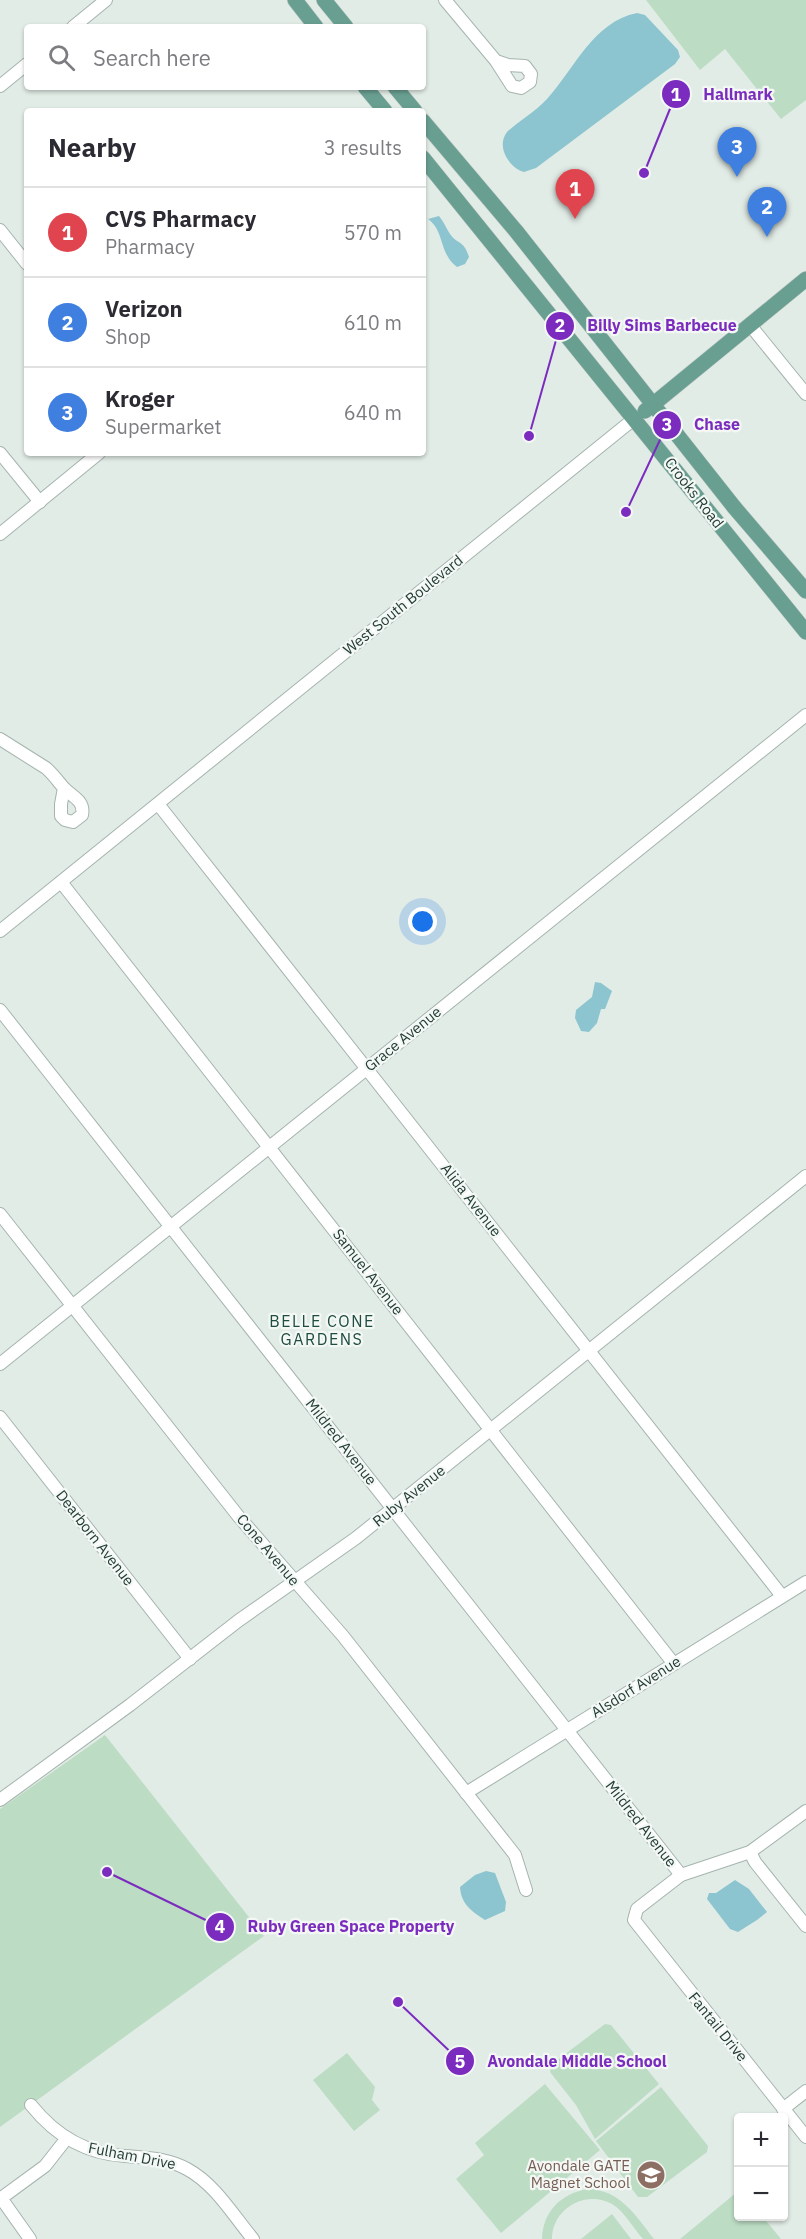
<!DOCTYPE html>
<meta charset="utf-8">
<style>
body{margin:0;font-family:"IBM Plex Sans",sans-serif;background:#f2f2f3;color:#2b2b33}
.controls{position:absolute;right:18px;bottom:18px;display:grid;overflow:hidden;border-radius:6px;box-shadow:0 2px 4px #0004}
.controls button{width:54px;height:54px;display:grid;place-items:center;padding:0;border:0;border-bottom:2px solid #e1e1e2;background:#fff;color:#2b2b33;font:30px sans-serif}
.you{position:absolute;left:423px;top:922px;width:21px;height:21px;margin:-15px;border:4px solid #fff;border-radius:50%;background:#1a73e8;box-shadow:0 0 0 9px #1a73e833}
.badge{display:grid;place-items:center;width:39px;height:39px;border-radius:50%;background:#825247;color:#fff;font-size:20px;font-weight:700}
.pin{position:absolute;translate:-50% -50px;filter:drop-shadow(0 2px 3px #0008)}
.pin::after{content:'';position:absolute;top:32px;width:21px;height:18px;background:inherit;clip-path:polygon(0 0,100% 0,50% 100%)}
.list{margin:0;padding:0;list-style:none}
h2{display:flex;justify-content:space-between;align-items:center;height:78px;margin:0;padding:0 24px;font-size:26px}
h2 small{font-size:20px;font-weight:400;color:#7c7c81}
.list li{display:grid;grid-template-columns:39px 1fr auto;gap:18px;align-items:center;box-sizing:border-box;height:90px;padding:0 24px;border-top:2px solid #e1e1e2}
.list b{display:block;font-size:22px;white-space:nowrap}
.list p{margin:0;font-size:20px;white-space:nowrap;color:#7c7c81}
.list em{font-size:20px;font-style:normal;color:#7c7c81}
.icon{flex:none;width:33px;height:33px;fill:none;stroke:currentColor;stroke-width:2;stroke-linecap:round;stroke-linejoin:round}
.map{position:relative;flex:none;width:806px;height:2239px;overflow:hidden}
.search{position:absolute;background:#fff;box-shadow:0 2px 4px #0004;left:24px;top:24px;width:402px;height:66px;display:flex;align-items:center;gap:15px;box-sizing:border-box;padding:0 21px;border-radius:6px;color:#7c7c81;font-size:22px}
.panel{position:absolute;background:#fff;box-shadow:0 2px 4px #0004;left:24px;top:108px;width:402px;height:348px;border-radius:6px}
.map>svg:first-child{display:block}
.green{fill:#bcdcc4}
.water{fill:#8cc5cf}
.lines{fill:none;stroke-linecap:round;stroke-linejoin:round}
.minor-casing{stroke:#a5b4ae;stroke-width:14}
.major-casing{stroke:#c1c8c6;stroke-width:16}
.minor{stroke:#fff;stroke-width:12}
.major{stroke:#699f91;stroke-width:15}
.labels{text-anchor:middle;stroke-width:4.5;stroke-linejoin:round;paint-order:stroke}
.street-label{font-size:15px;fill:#233c35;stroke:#f3f8f5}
.education-label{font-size:15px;fill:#785e54;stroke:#f3f8f5;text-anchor:end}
.neighbourhood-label{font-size:16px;letter-spacing:1.5px;fill:#204d42;stroke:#f3f8f5}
.leader{fill:none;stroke:#7b2cbf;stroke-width:2}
.callout-dot{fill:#7b2cbf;stroke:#f3f8f5;stroke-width:2}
.mark-label{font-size:18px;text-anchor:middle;font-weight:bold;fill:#fff}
.callout-label{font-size:16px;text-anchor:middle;font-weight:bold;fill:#7b2cbf;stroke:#f3f8f5;stroke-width:4.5;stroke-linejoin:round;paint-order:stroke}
</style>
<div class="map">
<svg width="806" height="2239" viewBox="0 0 806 2239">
<rect width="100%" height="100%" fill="#e2ece7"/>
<g class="green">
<polygon points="646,0 806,0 806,100 781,119 725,49 700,70"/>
<polygon points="105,1735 264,1936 0,2127 0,1809"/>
<polygon points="605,2024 611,2025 659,2084 595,2139 576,2105 550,2072 552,2064"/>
<polygon points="347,2053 375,2087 372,2100 380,2110 354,2131 313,2080"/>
<polygon points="545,2084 600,2150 501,2233 456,2179 484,2155 475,2143"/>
<polygon points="661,2087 708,2146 707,2152 647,2197 638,2197 596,2141"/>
<path d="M587,2189C620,2189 636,2216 654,2239H643C633,2228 625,2212 612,2204C585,2189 552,2209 552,2239H542C543,2211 561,2194 587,2189Z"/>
<polygon points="737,2192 738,2216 763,2217 781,2239 680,2239"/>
<polygon points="612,2214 631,2239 581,2239"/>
</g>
<g class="water">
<path d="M637,13L645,15L678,50L680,57L675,64L536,168L524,172C508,167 496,146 507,132C520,120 535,112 547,99C575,68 593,22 637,13Z"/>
<path d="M439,216C444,222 446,228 450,234C458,245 464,240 469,257L465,264L457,267C439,254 445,231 428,219Z"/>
<polygon points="595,982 601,983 612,991 605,1009 601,1009 597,1023 589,1032 581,1031 575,1018 576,1010 592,997"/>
<path d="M486,1871L495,1873L506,1902L505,1911L485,1920C471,1911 461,1904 460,1887L475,1875Z"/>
<polygon points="735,1880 749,1889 767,1912 757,1920 738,1932 730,1929 707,1899 709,1893 716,1893"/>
</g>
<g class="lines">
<g class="minor-casing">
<g id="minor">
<polyline points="445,0 496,61 512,86 521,88 530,82 531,74 525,66 508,65 496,61"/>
<polyline points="73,27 106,0"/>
<polyline points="0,86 27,64"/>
<polyline points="0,230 27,264"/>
<polyline points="750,325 806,394"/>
<polyline points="0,453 40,502"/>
<polyline points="0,534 99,453"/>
<path d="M0,739L46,768C53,774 57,780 63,787C72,797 85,800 82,815L73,822L65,820L61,816V804L64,788"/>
<polyline points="158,804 782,1596"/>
<polyline points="61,882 674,1664"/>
<polyline points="0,931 635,418"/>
<polyline points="0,1010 681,1875"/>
<polyline points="0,1214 239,1517 343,1636 515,1855 526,1890"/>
<polyline points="0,1364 806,715"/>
<polyline points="0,1417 190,1659"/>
<polyline points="466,1793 806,1582"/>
<polyline points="0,1800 130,1705 238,1621 356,1538 806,1176"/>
<polyline points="806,1811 750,1852 681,1875 637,1909 634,1920 806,2137"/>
<polyline points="750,1852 755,1862 806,1926"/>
<path d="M31,2105C55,2135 86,2154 125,2156C147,2158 167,2158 187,2169C215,2184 233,2215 253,2239"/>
<polyline points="783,2109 806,2091"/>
<polyline points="1,2198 30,2239"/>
<polyline points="0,2199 45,2166 67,2138"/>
</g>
</g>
<g class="major-casing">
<g id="major">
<polyline points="295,0 316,27"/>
<polyline points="324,0 346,27"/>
<polyline points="365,87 385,111"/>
<polyline points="395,87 415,111"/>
<polyline points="423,121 516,231 734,507 806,591"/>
<polyline points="423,158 806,632"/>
<polyline points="645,411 806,279"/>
</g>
</g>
<use href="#minor" class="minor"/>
<use href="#major" class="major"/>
</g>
<defs>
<g id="school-disc" transform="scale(1.5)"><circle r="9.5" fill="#8d6e63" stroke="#f3f8f5"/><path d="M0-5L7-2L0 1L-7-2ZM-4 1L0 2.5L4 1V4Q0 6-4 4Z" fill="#fff"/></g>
</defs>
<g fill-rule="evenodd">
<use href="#school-disc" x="651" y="2175"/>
</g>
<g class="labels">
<g class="street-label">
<text transform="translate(694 493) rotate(52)" y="5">Crooks Road</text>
<text transform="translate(403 605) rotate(-39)" y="5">West South Boulevard</text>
<text transform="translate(403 1039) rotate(-39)" y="5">Grace Avenue</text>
<text transform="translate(471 1200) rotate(52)" y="5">Alida Avenue</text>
<text transform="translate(368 1272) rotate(52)" y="5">Samuel Avenue</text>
<text transform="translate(341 1442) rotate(52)" y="5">Mildred Avenue</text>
<text transform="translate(409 1496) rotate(-39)" y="5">Ruby Avenue</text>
<text transform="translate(95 1538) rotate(52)" y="5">Dearborn Avenue</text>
<text transform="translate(268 1550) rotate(50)" y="5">Cone Avenue</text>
<text transform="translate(636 1687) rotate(-32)" y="5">Alsdorf Avenue</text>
<text transform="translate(641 1824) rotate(52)" y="5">Mildred Avenue</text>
<text transform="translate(718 2027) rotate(51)" y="5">Fantail Drive</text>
<text transform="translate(132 2156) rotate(11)" y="5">Fulham Drive</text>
</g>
<g class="education-label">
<text x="630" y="2171">Avondale GATE<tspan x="630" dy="17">Magnet School</tspan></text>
</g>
<g class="neighbourhood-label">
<text x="322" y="1327">BELLE CONE<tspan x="322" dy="18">GARDENS</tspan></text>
</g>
</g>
<path class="leader" d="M644 173L676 94M529 436L560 326M626 512L667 425M107 1872L220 1927M398 2002L460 2061"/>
<g class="callout-dot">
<circle cx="644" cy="173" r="6"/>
<circle cx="529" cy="436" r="6"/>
<circle cx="626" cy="512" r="6"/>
<circle cx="107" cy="1872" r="6"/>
<circle cx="398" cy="2002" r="6"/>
<circle cx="676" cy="94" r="15"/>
<circle cx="560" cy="326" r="15"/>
<circle cx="667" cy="425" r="15"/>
<circle cx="220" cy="1927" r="15"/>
<circle cx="460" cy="2061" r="15"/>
</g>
<g class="mark-label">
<text x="676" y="101">1</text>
<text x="560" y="332">2</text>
<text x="667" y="431">3</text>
<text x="220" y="1933">4</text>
<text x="460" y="2068">5</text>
</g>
<g class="callout-label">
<text x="738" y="100">Hallmark</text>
<text x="662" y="331">Billy Sims Barbecue</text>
<text x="717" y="430">Chase</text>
<text x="351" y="1932">Ruby Green Space Property</text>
<text x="577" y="2067">Avondale Middle School</text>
</g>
</svg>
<div class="controls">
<button>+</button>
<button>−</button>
</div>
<div class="you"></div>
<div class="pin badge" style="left:575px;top:219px;background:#e0444e">1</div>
<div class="pin badge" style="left:767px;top:237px;background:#3f7fe0">2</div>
<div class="pin badge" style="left:737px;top:177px;background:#3f7fe0">3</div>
<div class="search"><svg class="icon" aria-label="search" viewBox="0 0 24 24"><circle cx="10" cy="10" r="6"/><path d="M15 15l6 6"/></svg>Search here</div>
<section class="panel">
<h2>Nearby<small>3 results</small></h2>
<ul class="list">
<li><span class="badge" style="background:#e0444e">1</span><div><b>CVS Pharmacy</b><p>Pharmacy</p></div><em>570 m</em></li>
<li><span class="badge" style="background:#3f7fe0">2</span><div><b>Verizon</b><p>Shop</p></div><em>610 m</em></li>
<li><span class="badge" style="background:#3f7fe0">3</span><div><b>Kroger</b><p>Supermarket</p></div><em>640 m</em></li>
</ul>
</section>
</div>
